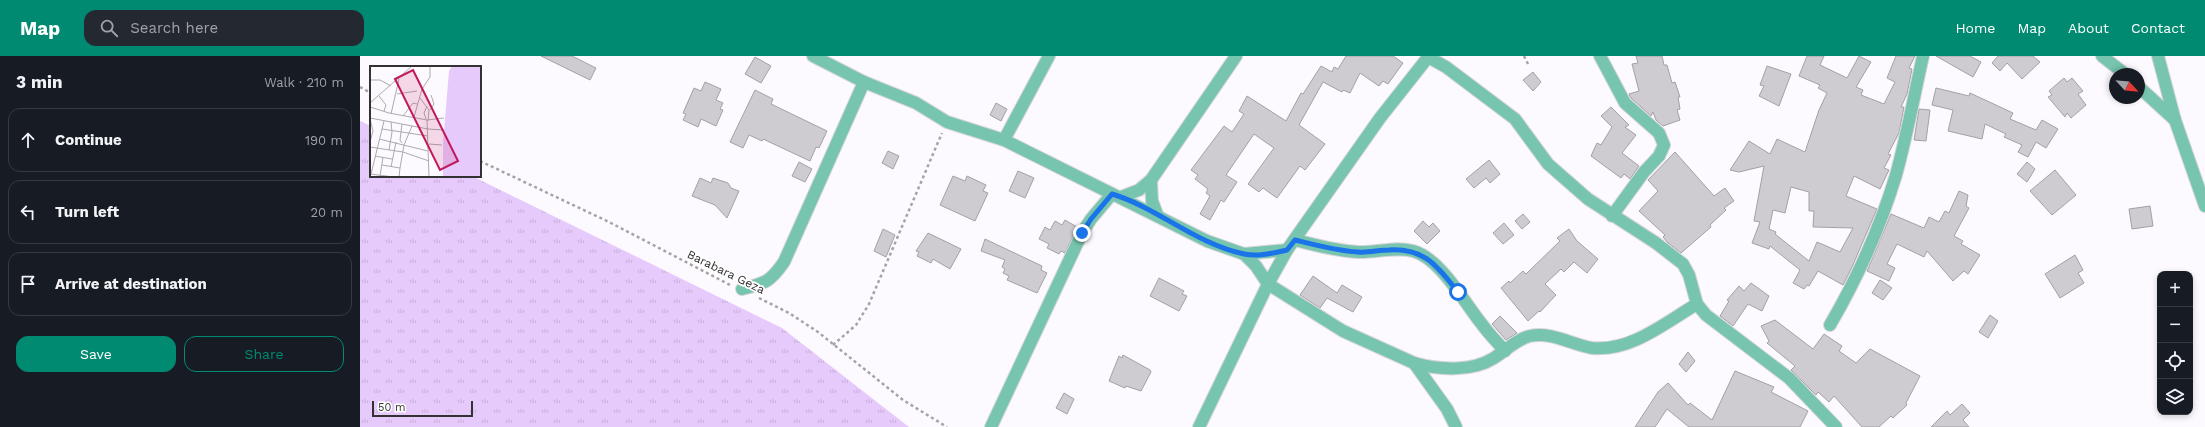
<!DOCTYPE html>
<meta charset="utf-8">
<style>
body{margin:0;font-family:"Work Sans",sans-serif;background:#242831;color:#f1f3f6}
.controls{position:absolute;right:12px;bottom:12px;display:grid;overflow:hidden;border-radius:8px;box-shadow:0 2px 6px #0003}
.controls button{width:36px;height:36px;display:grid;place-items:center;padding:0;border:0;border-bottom:1px solid #363941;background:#171b24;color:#f1f3f6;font:20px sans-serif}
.compass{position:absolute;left:1749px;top:12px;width:36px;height:36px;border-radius:50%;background:#171b24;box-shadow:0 2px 6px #0003;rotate:116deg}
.scale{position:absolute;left:12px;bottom:10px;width:101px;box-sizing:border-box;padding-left:4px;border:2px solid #333233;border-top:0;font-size:11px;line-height:14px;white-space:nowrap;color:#333233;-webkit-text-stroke:3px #fff;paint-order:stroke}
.stop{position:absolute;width:12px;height:12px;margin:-9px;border:3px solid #1a73e8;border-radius:50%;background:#fff}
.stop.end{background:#1a73e8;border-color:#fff;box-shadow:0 1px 4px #0008}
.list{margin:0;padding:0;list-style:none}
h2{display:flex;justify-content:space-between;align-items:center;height:52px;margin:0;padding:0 16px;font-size:17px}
h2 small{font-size:13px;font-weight:400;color:#9ea1a6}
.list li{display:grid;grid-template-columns:26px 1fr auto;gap:12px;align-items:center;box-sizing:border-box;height:64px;margin:0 8px 8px;padding:0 8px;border:1px solid #363941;border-radius:12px}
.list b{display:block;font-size:15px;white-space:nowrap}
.list em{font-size:13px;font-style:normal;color:#9ea1a6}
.actions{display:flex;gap:8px;padding:12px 16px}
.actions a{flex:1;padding:9px 0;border:1px solid #008a71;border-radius:12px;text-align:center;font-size:14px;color:#008a71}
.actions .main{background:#008a71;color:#fff}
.icon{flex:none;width:22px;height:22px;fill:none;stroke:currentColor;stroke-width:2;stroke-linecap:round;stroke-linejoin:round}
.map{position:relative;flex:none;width:1845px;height:371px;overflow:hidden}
header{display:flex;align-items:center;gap:24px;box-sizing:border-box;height:56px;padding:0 20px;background:#008a71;color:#fff}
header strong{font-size:19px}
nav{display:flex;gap:22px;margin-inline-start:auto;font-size:14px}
.search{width:280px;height:36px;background:#242831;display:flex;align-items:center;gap:10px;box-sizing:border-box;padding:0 14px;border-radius:12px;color:#9ea1a6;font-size:15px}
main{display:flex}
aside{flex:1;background:#171b24}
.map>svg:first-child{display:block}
.grass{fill:url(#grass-tufts)}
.building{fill:#ceccd0;stroke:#a3a1a5;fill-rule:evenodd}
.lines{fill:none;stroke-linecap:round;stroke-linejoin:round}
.minor-casing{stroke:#d9d6da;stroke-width:14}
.tertiary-casing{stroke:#d9d6da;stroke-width:14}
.path{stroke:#a6a3a7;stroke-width:2.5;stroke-dasharray:3 3;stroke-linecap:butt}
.minor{stroke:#77c5af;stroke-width:12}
.tertiary{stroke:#77c5af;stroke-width:12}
.route{stroke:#1a73e8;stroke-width:5}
.labels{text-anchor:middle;stroke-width:3.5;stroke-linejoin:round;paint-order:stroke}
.street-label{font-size:12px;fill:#333233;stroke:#fff}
.inset-road{fill:none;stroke:#acaaad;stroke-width:1}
.view{fill:#c2185b;fill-opacity:0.15;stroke:#c2185b;stroke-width:2}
.inset-edge{fill:none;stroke:#333233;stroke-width:2}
</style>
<header>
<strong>Map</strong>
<div class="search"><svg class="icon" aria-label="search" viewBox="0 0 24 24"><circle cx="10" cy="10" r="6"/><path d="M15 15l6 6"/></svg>Search here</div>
<nav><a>Home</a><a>Map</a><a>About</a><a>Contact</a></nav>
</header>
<main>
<aside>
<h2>3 min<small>Walk · 210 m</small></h2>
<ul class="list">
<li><svg class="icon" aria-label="ahead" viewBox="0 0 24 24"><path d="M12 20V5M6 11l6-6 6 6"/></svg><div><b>Continue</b></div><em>190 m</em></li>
<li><svg class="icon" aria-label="left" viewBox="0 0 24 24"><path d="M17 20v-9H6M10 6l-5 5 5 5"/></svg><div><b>Turn left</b></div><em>20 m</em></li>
<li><svg class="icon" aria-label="arrive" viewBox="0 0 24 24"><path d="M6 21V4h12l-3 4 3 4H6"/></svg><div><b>Arrive at destination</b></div></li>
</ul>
<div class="actions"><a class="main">Save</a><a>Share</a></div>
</aside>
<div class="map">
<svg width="1845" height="371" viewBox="0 0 1845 371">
<defs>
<pattern id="grass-tufts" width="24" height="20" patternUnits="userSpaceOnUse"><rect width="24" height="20" fill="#e7cafc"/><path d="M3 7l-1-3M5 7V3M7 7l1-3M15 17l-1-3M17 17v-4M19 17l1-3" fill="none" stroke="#c7aed8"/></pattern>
</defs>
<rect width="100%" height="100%" fill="#fdfaff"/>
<polygon class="grass" points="0,65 11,70 11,120 112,120 422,272 549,371 0,371"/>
<g class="building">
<polygon points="181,0 212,0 236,12 230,24"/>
<polygon points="986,0 1033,0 1043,7 1028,28 1023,25 1019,30 1000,17 990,37 983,34 982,36 963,26 939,69 965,88 945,114 940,110 917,142 903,132 899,136 888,128 914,92 894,78 866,119 877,126 864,146 861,144 850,164 840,158 850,140 846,137 848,133 835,123 838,119 831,114 864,70 872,76 884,58 879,55 887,40 926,65 941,37 943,38 961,10 972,16 974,11 978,13"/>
<polygon points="1276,0 1302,0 1304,9 1307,9 1312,27 1315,26 1320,41 1318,41 1320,53 1317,54 1320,64 1303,70 1296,64 1293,56 1291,60 1271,42 1269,38 1279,35 1272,8 1278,7"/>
<path d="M1447,0H1464L1460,9L1487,22L1499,0L1511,6L1496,31L1503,34L1501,39L1524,48L1535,26L1527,22L1536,0H1555L1549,12L1552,13L1547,38L1541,51H1544L1539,77L1528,98L1531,99L1524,112L1529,114L1520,133L1494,120L1486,140L1517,153L1492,211L1483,229L1458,215L1449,230L1447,229L1444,233L1433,227L1440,214L1410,190L1409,193L1392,187L1400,166L1394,165L1404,110L1379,116L1370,114L1389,85L1410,98L1417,83L1445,96L1459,54L1467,37L1458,32L1460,29L1439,20ZM1431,131L1449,136V155H1454L1453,171L1493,172L1480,196L1457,186L1449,205L1415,178L1416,176L1409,173L1413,154L1425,157Z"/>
<polygon points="1576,0 1610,0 1621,6 1613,21"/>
<polygon points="1638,0 1673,0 1680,6 1662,23 1647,7 1640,15 1632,7"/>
<polygon points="395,1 411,10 401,27 385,18"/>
<polygon points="1407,10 1431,18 1419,50 1399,40 1404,30 1400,29"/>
<polygon points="1173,16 1181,26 1173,35 1163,24"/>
<polygon points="1704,22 1707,26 1712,22 1723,35 1718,38 1726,49 1711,62 1707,57 1705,61 1688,41 1692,39 1689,35"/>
<polygon points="345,26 361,33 356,44 363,47 360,53 363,54 356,70 341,63 338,71 323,64 326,58 323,57 334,32 341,35"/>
<polygon points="1576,32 1609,40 1610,37 1653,57 1650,63 1676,74 1682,64 1698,73 1686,92 1676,86 1668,101 1658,96 1662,89 1644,81 1646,78 1625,68 1622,83 1588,75 1593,54 1572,49"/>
<polygon points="395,34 413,43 411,48 467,75 459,92 456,91 450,105 403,83 402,85 389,79 383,92 370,86"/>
<polygon points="636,47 647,53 641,65 630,59"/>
<polygon points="1251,51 1269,69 1265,71 1276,79 1262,97 1279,110 1270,123 1264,118 1261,122 1231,100 1237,87 1241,89 1252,71 1241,60"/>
<polygon points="1559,53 1570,54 1566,85 1554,84"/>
<polygon points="528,95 539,100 533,113 522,107"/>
<polygon points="1315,96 1354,140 1365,132 1374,145 1364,152 1366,154 1350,169 1351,171 1321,197 1308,187 1303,181 1305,179 1279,155 1298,135 1288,124"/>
<polygon points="1129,104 1140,118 1130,127 1126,122 1114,132 1106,123"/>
<polygon points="439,106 452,113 445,126 432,120"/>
<polygon points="1667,106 1675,113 1667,126 1657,118"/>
<polygon points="1695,114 1716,139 1692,159 1670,135"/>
<polygon points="658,115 674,122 665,142 649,135"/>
<polygon points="593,120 605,125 607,120 626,129 623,135 628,137 615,165 580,149"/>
<polygon points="340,122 351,127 353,122 368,127 371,132 379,135 367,162 355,149 332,140"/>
<polygon points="1599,135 1608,139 1606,150 1609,152 1594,180 1603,185 1601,188 1620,199 1608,218 1604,215 1593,225 1567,195 1564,201 1537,188 1527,208 1535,212 1529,225 1507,215 1531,158 1564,172 1569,161 1579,166 1585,155 1589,157"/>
<polygon points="1790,150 1793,170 1772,173 1769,153"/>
<polygon points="1163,158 1170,166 1162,173 1155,165"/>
<polygon points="705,164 717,171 705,197 701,195 699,198 687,192 689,188 679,183 685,171 690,174 695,165 702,169"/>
<polygon points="1063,165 1069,171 1073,167 1080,175 1067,188 1054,175"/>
<polygon points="1144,167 1154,179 1143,188 1133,177"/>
<polygon points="523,173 535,179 526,201 514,195"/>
<polygon points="1209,173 1217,185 1238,203 1227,217 1214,206 1204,216 1201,213 1185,228 1196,239 1180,256 1179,255 1168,265 1141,232 1149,225 1150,227 1163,215 1166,218 1200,185 1197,182"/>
<polygon points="568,177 601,193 590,213 573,203 571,207 557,200 559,196 556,195"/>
<polygon points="625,183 682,210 681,214 687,217 677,237 647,224 649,220 643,217 645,213 642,211 645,204 621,195"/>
<polygon points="1715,199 1723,214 1718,217 1724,227 1700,242 1685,218"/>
<polygon points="953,220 977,237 982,229 1002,241 993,256 967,242 960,252 940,239"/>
<polygon points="799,222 824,235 822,238 827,240 819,255 790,240"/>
<polygon points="1520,224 1532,232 1523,244 1512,237"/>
<polygon points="1391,227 1409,240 1402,255 1388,248 1373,270 1360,260 1369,245 1367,244 1379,230 1384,235"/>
<polygon points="1630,259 1638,265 1628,282 1619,276"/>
<polygon points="1140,260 1157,277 1146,284 1132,268"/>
<polygon points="1415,264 1453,293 1464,278 1482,290 1479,295 1496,307 1510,293 1560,320 1546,347 1547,349 1533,362 1531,360 1519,371 1502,371 1474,340 1469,346 1458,336 1456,339 1431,314 1435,310 1407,287 1409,285 1401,270"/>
<polygon points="1328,296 1335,305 1326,316 1319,308"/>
<polygon points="763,299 790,314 791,316 781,335 766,330 765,332 749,325 759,300 762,302"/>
<polygon points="1375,315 1414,331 1411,336 1448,355 1440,371 1329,371 1307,353 1295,371 1275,371 1298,336 1308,327 1328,349 1330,347 1352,364"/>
<polygon points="704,337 714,343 707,358 696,352"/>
<polygon points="1602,348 1610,357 1603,364 1609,371 1571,371 1587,355 1590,359"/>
</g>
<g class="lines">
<g class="minor-casing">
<g id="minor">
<polyline points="453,0 504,26 556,47 587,66 644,84 847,185 884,198 927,194"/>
<polyline points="1240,0 1265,47 1299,77 1304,89 1299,100 1284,116 1252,160"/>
<polyline points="1742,0 1765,18"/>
<polyline points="1068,1 1086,11 1155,63 1188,108 1228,143 1296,187 1323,208 1329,219 1337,248 1346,259 1429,322 1476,371"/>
<polyline points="1779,31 1815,64"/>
<polyline points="644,84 689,0"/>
<polyline points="791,124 792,145 797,158"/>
<polyline points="761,141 779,134 791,124 876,0"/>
<path d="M935,184C955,189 976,195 998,196C1016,197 1035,190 1053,195C1080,202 1104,246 1121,267C1128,277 1137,286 1145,295"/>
<path d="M884,198L896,210L908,228L983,275L1054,307C1079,314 1112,316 1134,302C1145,295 1157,283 1170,280C1190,275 1213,289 1232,292C1271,296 1306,266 1337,248"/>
<path d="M382,233C406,227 410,226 424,206L504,26"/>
<path d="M1470,269C1498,221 1520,172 1536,119C1547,79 1554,40 1563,0"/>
<polyline points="1054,307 1087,353 1096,371"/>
<polyline points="631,371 722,177 731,163 752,138"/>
<polyline points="839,371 908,228 927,194 1020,62 1069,0"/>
</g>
</g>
<g class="tertiary-casing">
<polyline id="tertiary" points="1798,0 1815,64 1845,150"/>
</g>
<g class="path">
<polyline points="1164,0 1168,8"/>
<polyline points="0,31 11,37"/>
<polyline points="120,105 249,166 372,230"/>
<polyline points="399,242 429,257 458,276 543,344 587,371"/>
<polyline points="473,289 496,269 509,248 582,77"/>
</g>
<use href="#minor" class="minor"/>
<use href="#tertiary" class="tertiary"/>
</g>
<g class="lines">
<path class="route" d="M722,177L731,163L752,138C798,152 836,188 884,198C898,201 913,197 927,194L935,184C955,189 977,195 998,196C1008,197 1019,194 1029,194C1065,192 1077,210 1098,236"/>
</g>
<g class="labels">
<g class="street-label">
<text transform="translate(366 216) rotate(26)" y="4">Barabara Geza</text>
</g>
</g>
<g transform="translate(10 10)">
<rect width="111" height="111" fill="#fdfaff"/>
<path d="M82,0H111V111H73V77L79,5Z" fill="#e7cafc"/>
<path class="inset-road" d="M0,14H10L21,20M27,28L47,25M9,30L16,39L14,45M50,32L59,44L58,55M0,37L42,0M0,41L19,47L57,54L74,52M60,44L64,38L61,29M21,48L29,13M33,50L43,37L47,38M44,51L52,23L60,11V0M0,52L58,63M56,53L54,47L57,40M57,54L59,111M32,58L30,74L32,77M12,63L58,70M58,63L74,64M9,73L58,85M0,76L3,65L0,53M59,78L72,79M0,81L33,86L59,95M19,84L22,66L21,56M5,90L22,93M12,99L30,102L29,111M21,101L26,76M30,102L34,79L42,60M0,108L24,111M1,108L14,55M10,110L13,91"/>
<path class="view" d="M43,4L88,95L70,104L25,13Z"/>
<rect width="111" height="111" class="inset-edge"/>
</g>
</svg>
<div class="controls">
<button>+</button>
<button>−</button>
<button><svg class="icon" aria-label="locate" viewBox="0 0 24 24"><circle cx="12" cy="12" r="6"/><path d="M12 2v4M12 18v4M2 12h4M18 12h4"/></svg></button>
<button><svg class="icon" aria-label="layers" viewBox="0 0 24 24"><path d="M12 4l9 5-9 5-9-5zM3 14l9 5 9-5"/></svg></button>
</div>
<svg class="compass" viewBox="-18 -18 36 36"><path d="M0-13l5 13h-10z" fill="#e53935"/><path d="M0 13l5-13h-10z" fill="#9ea1a6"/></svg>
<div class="scale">50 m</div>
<div class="stop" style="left:1098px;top:236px"></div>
<div class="stop end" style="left:722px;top:177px"></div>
</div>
</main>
